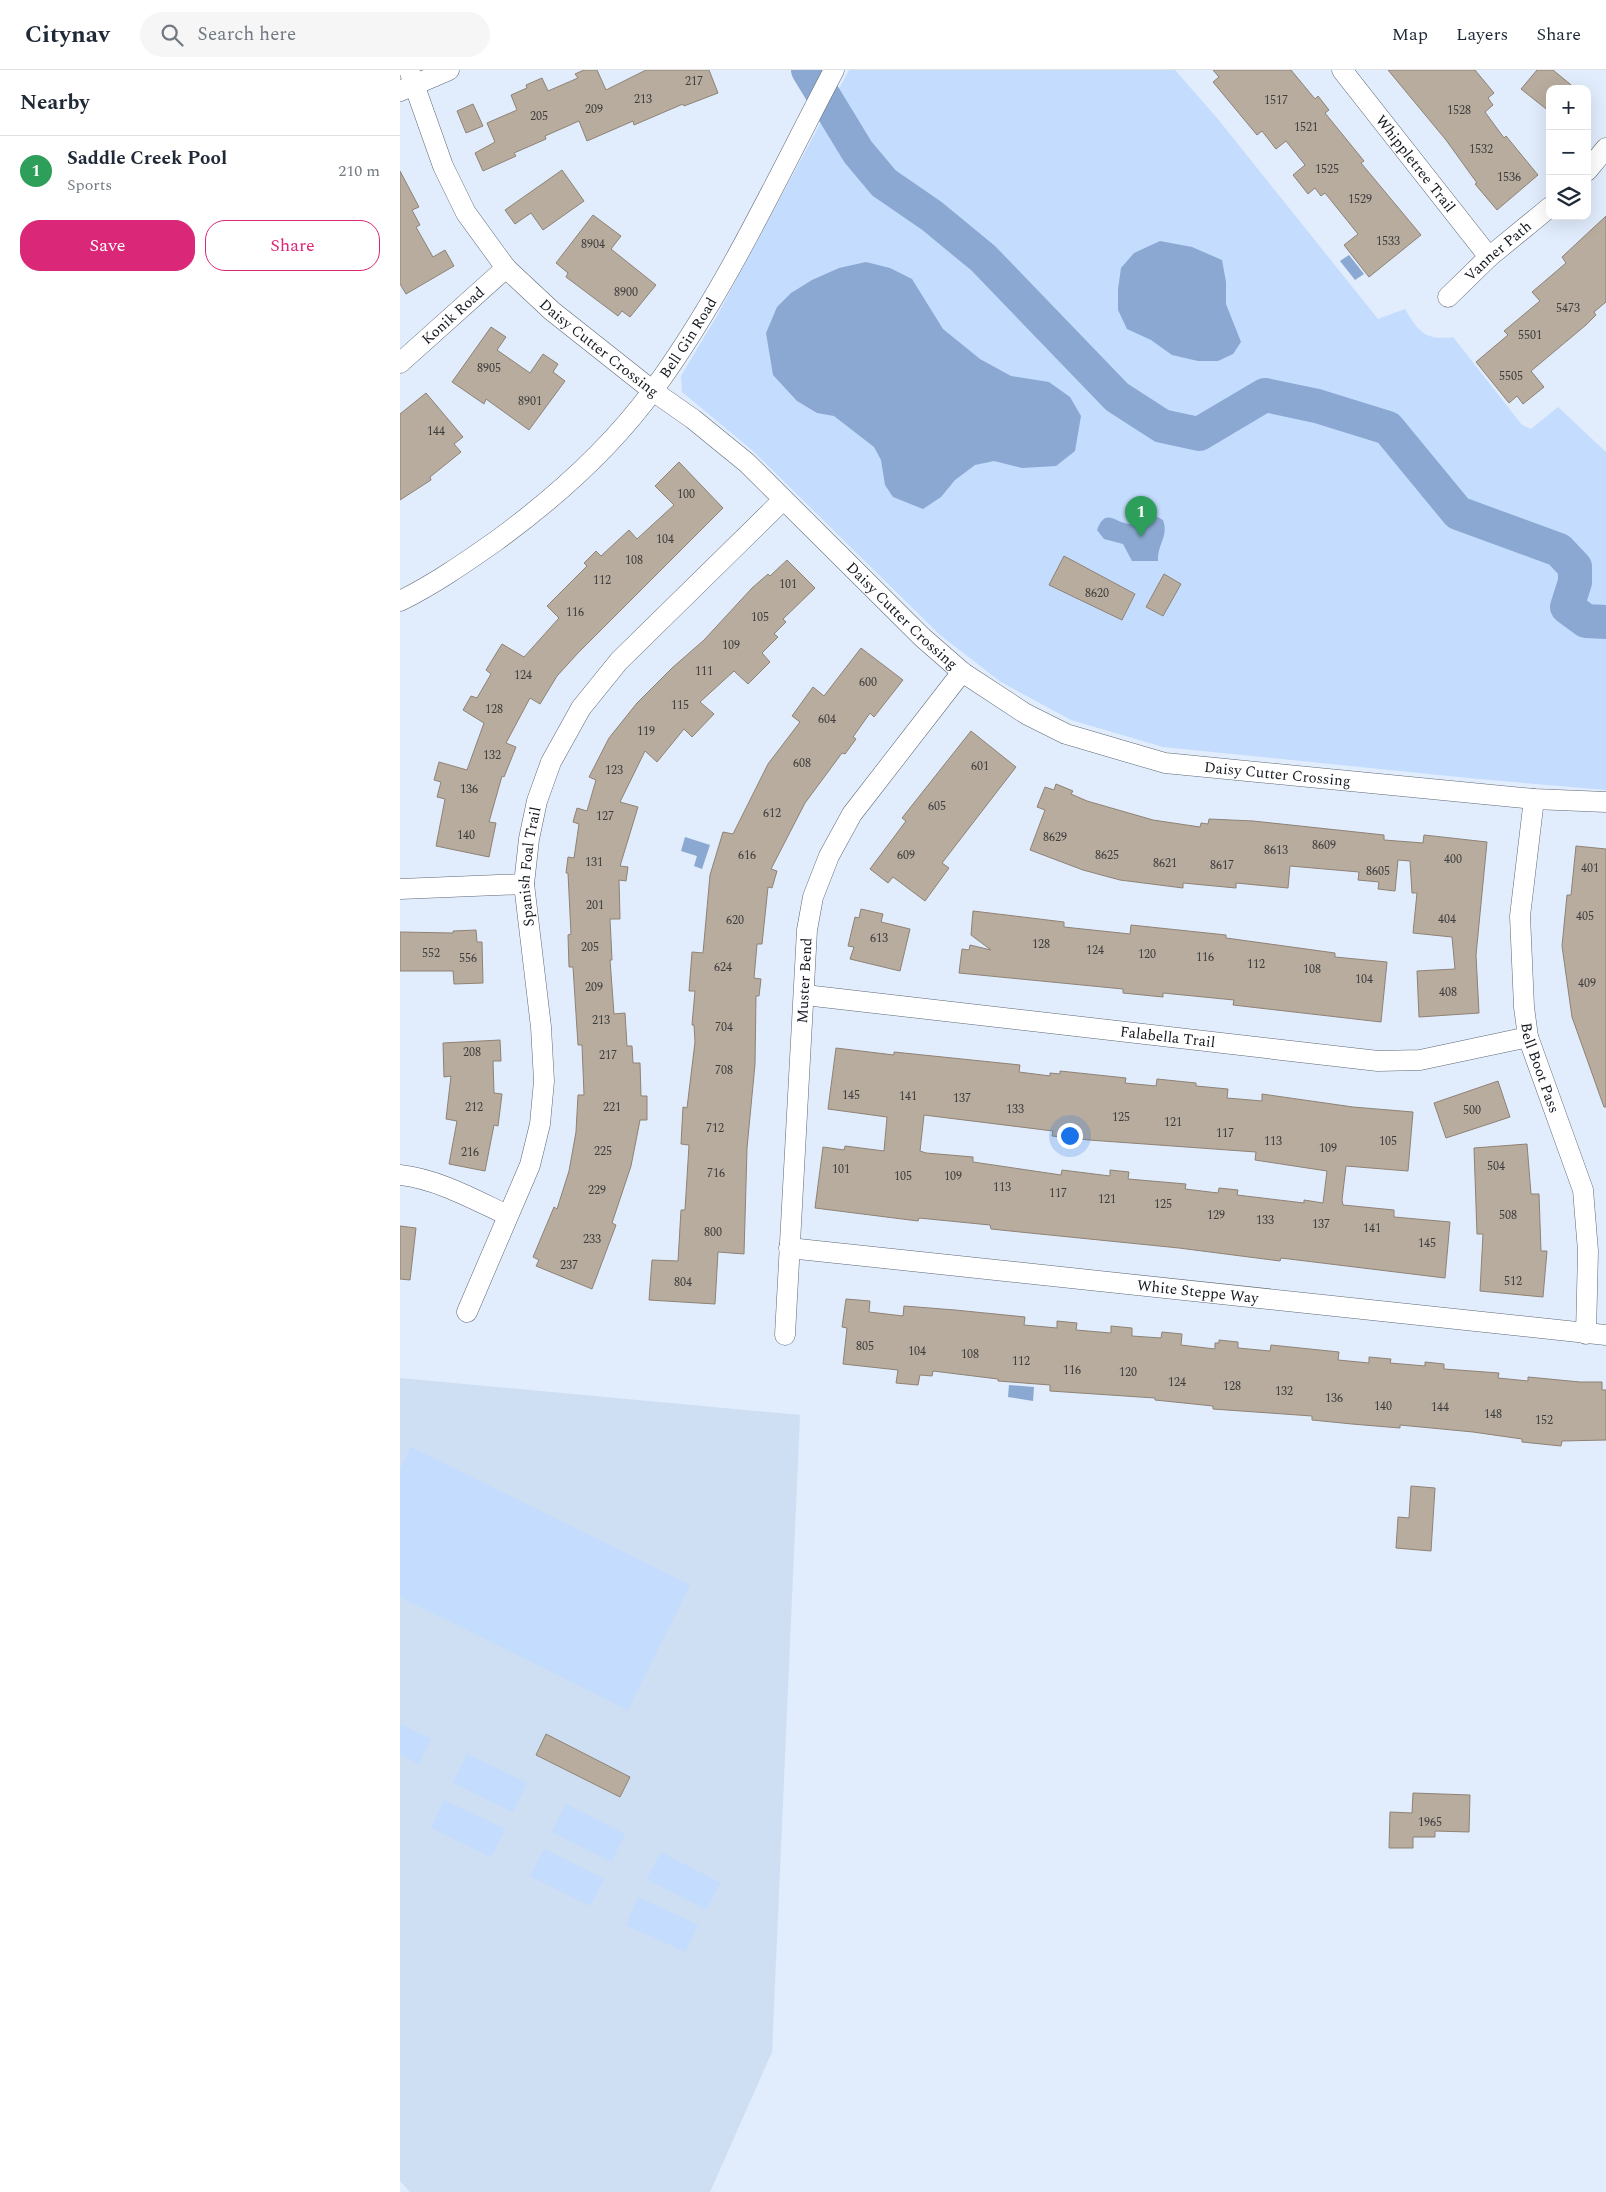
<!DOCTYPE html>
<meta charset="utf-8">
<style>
body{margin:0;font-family:Spectral,serif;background:#f6f6f7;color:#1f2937}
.controls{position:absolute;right:15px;top:15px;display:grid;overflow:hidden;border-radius:10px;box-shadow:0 5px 20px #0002}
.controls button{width:45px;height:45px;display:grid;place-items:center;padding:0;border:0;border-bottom:1px solid #e0e1e3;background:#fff;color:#1f2937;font:25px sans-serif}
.you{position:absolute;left:669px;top:1065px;width:18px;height:18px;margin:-12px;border:4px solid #fff;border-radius:50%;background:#1a73e8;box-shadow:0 0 0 8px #1a73e833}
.badge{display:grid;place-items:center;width:32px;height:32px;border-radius:50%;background:#db2777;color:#fff;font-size:16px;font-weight:700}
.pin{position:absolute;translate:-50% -41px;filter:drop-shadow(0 1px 2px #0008)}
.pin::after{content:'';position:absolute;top:26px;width:18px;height:15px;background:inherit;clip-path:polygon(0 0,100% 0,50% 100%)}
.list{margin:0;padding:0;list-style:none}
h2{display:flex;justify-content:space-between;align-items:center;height:65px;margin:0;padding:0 20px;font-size:21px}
h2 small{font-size:16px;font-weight:400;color:#747a83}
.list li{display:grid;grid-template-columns:32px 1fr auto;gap:15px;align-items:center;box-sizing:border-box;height:70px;padding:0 20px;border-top:1px solid #e0e1e3}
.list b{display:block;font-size:19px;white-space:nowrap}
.list p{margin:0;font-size:16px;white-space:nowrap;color:#747a83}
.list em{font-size:16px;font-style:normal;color:#747a83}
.actions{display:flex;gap:10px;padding:15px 20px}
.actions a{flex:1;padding:11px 0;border:1px solid #db2777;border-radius:20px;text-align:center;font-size:18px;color:#db2777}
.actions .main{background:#db2777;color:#fff}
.icon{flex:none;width:28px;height:28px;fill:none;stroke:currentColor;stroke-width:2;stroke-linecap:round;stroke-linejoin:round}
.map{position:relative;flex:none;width:1206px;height:2122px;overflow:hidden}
header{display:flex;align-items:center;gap:30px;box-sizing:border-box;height:70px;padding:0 25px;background:#fff;border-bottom:1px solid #e0e1e3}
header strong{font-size:24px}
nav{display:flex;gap:28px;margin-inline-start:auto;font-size:18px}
.search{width:350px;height:45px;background:#f6f6f7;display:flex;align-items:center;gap:12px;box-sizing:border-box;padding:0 18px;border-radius:28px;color:#747a83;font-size:19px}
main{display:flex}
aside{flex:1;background:#fff}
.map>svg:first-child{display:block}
.built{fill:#cedef3}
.green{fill:#c4dcfe}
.water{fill:#8aa8d1}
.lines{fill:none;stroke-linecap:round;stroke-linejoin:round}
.river{stroke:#8aa8d1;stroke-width:34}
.building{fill:#b8ac9e;stroke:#8e8275;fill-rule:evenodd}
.street-casing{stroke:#5e6875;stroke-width:21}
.street{stroke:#fff;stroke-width:20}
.labels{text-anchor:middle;stroke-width:4;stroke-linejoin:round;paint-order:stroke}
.number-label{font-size:12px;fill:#3d3d3e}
.street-label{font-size:15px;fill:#14181e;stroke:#f4f9ff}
</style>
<header>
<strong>Citynav</strong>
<div class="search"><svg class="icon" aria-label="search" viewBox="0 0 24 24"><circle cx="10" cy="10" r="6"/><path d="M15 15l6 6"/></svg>Search here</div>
<nav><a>Map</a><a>Layers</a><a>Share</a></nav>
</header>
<main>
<aside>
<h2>Nearby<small></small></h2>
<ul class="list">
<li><span class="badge" style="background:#2e9e5b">1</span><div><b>Saddle Creek Pool</b><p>Sports</p></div><em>210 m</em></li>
</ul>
<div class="actions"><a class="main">Save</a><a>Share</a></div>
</aside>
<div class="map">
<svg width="1206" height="2122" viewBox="0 0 1206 2122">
<rect width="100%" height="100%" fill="#e1ecfc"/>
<polygon class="built" points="0,1308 400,1345 372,1982 310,2122 10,2122 0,2111"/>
<g class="green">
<path d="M449,0H775L817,48L978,249L1005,239C1018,261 1025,271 1053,267L1122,355L1131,359L1158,337L1206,382V720L1079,709L763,677L671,650L601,612L540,565L353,381L282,322L281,306L318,244Z"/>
<polygon points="11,1377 290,1515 228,1640 0,1527 0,1400"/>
<polygon points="0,1654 31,1669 19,1694 0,1685"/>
<polygon points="67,1684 127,1713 113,1742 53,1713"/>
<polygon points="44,1730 105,1759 91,1787 31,1758"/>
<polygon points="166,1734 225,1764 211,1792 152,1762"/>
<polygon points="144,1779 204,1809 190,1836 130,1806"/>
<polygon points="261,1782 320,1813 306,1840 247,1809"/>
<polygon points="238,1827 298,1855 285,1882 226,1855"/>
</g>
<g class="water">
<polygon points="760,171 792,177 822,190 826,212 826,234 841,272 833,284 818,291 798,291 772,285 751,270 727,259 718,240 718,219 721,198 734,183"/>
<polygon points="949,185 964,204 955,210 940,191"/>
<polygon points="466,192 490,198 512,209 543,259 580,289 611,306 649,312 670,327 681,346 675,381 656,396 622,398 594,391 575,395 555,410 541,427 523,439 493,427 485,415 481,390 474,377 434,346 417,343 397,331 373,305 366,263 377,237 391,223 412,210 439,198"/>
<path d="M754,445L763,450C769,467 757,474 758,491H732L723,474L704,469L697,460C706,436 715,454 731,454C738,454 746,446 754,445Z"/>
<polygon points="285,767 310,775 302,799 294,796 297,786 281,781"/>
<polygon points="609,1315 634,1317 633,1331 608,1327"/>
</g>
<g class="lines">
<polyline class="river" points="408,0 458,82 484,113 532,146 583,188 717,327 762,356 799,364 865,325 917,336 988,358 1058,443 1159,480 1175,497 1175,512 1167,537 1186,551 1206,552"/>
</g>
<g class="building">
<polygon points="184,0 197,0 206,20 246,0 309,0 318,23 284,36 283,34 234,55 233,51 187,71 179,51 145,66 146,69 114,83 116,86 83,101 75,83 95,72 87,53 117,40 111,25 127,18 126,15 142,8 148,21 178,8 175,4"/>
<polygon points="813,0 891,0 915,29 918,26 929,40 925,43 964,91 961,93 1021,165 969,207 944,175 958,164 925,123 921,126 915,118 908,124 893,105 905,95 886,71 876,79 862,61 857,65 813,12 819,7"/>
<polygon points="988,0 1075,0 1094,23 1088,28 1093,35 1085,42 1104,68 1106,66 1138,105 1097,140 1075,114 1077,113 1046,70"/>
<polygon points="1137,0 1153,0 1176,19 1150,19 1150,42 1121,19"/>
<polygon points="73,34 83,56 66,63 57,41"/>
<polygon points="162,100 184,131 143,160 131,143 115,154 105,140"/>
<polygon points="0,101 19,137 12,140 20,155 16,157 33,187 45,180 54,196 6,224 0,214"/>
<polygon points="193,145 221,166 211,179 256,215 230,247 222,241 218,246 166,207 168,203 156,193"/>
<polygon points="1206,146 1206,232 1194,242 1196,245 1186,255 1131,301 1144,317 1123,334 1117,326 1109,333 1076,292 1108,265 1104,261 1140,231 1132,222 1166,193 1162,187"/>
<polygon points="91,257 106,267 97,280 130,303 143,284 158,294 153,302 165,311 129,360 86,329 84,334 52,312"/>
<polygon points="26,323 63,367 54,374 61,382 30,407 31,410 0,430 0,344"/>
<polygon points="279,392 323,438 178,583 157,606 140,634 130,628 106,673 116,677 104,707 102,706 89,752 96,753 89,787 36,776 45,729 37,727 41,712 34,710 39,692 67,700 84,653 63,640 71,626 77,628 91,604 86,600 102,574 124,587 159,548 147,536 187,496 184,493 196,481 201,486 229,460 237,469 274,435 255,416"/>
<polygon points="664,486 735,524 722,550 649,515"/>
<polygon points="387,490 415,518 383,549 386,552 374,564 378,567 362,583 370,592 348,614 334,601 300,632 314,644 292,667 284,659 257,692 245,681 220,732 238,737 220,796 228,797 226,811 219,810 220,849 210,849 212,890 210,890 214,944 225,943 227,976 232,976 233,993 240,993 241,1026 247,1026 247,1050 240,1050 231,1096 212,1153 216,1155 192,1219 136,1196 139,1190 133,1187 154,1137 157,1139 169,1101 176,1062 178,1025 184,1025 182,975 178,975 173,897 169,897 168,865 171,864 168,803 166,803 168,787 174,788 179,754 173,752 177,738 187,741 196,710 189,707 209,668 237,633 272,598 304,570 352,518 368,504 370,506"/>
<polygon points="764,504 781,514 763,546 746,537"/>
<polygon points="461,578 503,610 474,647 470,643 453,667 456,669 445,684 442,683 405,733 371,799 377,801 372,818 368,817 362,874 357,874 354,908 361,909 359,926 356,926 355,994 347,1078 344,1184 318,1182 315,1234 249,1230 252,1190 278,1191 281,1140 285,1140 289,1075 281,1074 283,1037 287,1038 295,972 294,955 292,955 295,921 289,921 292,882 303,883 310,805 323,762 333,764 368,694 400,652 392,646 413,617 424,626"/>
<polygon points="571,661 616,697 542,793 549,798 525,831 493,807 488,813 470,799 506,751 502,748"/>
<polygon points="656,714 673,721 671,724 687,731 753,750 800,757 801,753 808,754 809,749 853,751 984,765 984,770 1023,773 1024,765 1087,772 1076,885 1079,943 1019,947 1017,901 1055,899 1052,867 1013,863 1017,823 1012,823 1010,791 998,790 995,821 978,819 979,812 958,810 959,802 890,796 888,818 836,813 836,818 783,813 783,818 720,810 683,800 630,780 645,740 637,737 645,717 654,720"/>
<polygon points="1176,776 1206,779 1206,1037 1204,1037 1172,947 1162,876 1167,825 1171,825"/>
<polygon points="461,839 483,844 481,852 510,859 500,901 450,889 454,877 448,876 455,847 459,848"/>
<polygon points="573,841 664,852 664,857 730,864 731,855 826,865 826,868 935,883 935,887 987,892 981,952 833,935 834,930 763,923 763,927 723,923 723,919 559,903 562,879 569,880 570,875 591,880 571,865"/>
<polygon points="76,860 77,872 82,872 83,913 54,914 53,901 0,901 0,862 53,863 53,861"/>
<polygon points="100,970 101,991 93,991 94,1023 102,1024 98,1056 94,1055 85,1101 49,1094 57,1051 46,1049 51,1006 44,1007 43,973"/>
<path d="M436,978L494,985V982L620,995L619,1002L650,1006V1003L660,1004V1001L726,1008L725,1013L756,1016L757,1009L796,1013V1016L828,1019L827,1028L862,1031V1024L953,1037L1013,1042L1008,1101L946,1096L942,1130L943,1135L994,1140V1147L1050,1152L1045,1208L881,1188L880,1191L779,1178L620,1162L591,1159L590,1155L519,1148L518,1151L415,1138L423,1077L444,1080L445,1076L484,1081L487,1047L428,1039ZM524,1045L653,1061L652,1066L689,1070L856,1082L855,1090L927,1101L923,1133L904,1130V1133L837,1125L838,1120L819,1118L818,1123L785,1119L786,1114L728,1109L729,1102L710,1100V1106L662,1100L661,1105L573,1092V1087L526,1083L520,1081Z"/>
<polygon points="1098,1011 1110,1047 1046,1068 1034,1033"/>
<polygon points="1127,1074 1131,1124 1139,1124 1141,1181 1147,1181 1143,1227 1080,1221 1083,1164 1077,1164 1074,1078"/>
<polygon points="0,1156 16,1158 10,1210 0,1209"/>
<polygon points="446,1229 470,1231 469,1242 503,1246 504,1236 555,1240 625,1247 624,1255 657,1258 657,1251 677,1253 676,1260 711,1263 711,1256 732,1258 732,1266 761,1268 762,1262 782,1264 781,1275 815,1279 815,1273 819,1273 819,1270 838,1272 838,1278 870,1281 871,1275 939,1282 938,1290 969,1293 969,1287 991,1289 990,1293 1025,1296 1025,1292 1044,1294 1044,1299 1099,1303 1098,1308 1128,1311 1128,1307 1180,1312 1202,1312 1202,1320 1206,1320 1206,1370 1162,1371 1161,1376 1122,1372 1122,1369 1073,1362 1000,1355 1000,1358 952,1354 912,1350 912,1346 813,1339 813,1336 755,1330 755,1328 650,1321 650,1315 598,1311 598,1309 533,1301 532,1306 520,1305 518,1315 496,1313 498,1300 443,1294 447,1258 442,1257"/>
<polygon points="1011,1416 1035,1418 1031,1481 996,1478 998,1447 1009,1448"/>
<polygon points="146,1664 230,1707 220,1727 136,1685"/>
<polygon points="1013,1723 1070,1725 1069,1762 1035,1761 1035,1767 1013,1767 1013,1778 989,1778 990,1742 1012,1743"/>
</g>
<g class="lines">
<g class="street-casing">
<g id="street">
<path id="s1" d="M9,0L43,96L66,143L106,198L152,241L253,321L293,349L347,393L522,567L562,602L626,644L666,664L765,693L1134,729L1206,732"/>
<path id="s2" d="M942,0L1089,187"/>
<polyline points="0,21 49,0"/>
<polyline points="1187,101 1206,78"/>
<path id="s3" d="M1048,227L1089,187L1150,137"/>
<path id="s4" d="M0,293L106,198"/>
<path id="s5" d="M0,531C33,515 66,492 96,471C155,428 211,378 254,319C326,220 377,108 434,0"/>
<path id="s6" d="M1134,729L1120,846L1124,937L1128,967L1183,1120L1188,1181L1186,1264"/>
<polyline points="0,819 124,814"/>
<path id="s7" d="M405,925L978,991L1020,990L1128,967"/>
<path d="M0,1105C37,1109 73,1129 107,1145"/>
<path id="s8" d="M389,1178L1206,1265"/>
<path id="s9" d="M67,1242L130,1095L140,1054L144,1011L141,957L124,814L129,769L137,731L151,692L181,638L219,591L383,430"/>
<path id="s10" d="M385,1265L407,860L413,827L429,786L452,744L562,602"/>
</g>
</g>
<use href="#street" class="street"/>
</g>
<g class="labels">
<g class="number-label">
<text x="294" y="15">217</text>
<text x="243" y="33">213</text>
<text x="876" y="34">1517</text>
<text x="194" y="43">209</text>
<text x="1059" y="44">1528</text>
<text x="139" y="50">205</text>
<text x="906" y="61">1521</text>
<text x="1081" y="83">1532</text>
<text x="927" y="103">1525</text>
<text x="1109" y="111">1536</text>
<text x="960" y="133">1529</text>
<text x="988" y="175">1533</text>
<text x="193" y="178">8904</text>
<text x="226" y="226">8900</text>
<text x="1168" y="242">5473</text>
<text x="1130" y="269">5501</text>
<text x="89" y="302">8905</text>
<text x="1111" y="310">5505</text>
<text x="130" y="335">8901</text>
<text x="36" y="365">144</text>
<text x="286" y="428">100</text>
<text x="265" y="473">104</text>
<text x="234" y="494">108</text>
<text x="202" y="514">112</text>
<text x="388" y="518">101</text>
<text x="697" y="527">8620</text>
<text x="175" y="546">116</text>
<text x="360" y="551">105</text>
<text x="331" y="579">109</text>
<text x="304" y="605">111</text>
<text x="123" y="609">124</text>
<text x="468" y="616">600</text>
<text x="280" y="639">115</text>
<text x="94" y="643">128</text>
<text x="427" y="653">604</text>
<text x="246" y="665">119</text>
<text x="92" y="689">132</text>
<text x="402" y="697">608</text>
<text x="580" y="700">601</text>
<text x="214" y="704">123</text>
<text x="69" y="723">136</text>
<text x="537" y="740">605</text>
<text x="372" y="747">612</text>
<text x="205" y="750">127</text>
<text x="66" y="769">140</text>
<text x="655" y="771">8629</text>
<text x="924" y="779">8609</text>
<text x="876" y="784">8613</text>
<text x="347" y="789">616</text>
<text x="506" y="789">609</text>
<text x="707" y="789">8625</text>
<text x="1053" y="793">400</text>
<text x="194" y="796">131</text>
<text x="765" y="797">8621</text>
<text x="822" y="799">8617</text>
<text x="1190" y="802">401</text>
<text x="978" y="805">8605</text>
<text x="195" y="839">201</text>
<text x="1185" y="850">405</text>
<text x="1047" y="853">404</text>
<text x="335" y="854">620</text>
<text x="479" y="872">613</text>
<text x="641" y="878">128</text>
<text x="190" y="881">205</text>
<text x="695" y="884">124</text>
<text x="31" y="887">552</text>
<text x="747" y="888">120</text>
<text x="805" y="891">116</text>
<text x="68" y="892">556</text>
<text x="856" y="898">112</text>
<text x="323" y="901">624</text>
<text x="912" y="903">108</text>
<text x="964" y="913">104</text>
<text x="1187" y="917">409</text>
<text x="194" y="921">209</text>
<text x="1048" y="926">408</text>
<text x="201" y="954">213</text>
<text x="324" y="961">704</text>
<text x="72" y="986">208</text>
<text x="208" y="989">217</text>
<text x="324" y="1004">708</text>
<text x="451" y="1029">145</text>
<text x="508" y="1030">141</text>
<text x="562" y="1032">137</text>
<text x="74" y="1041">212</text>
<text x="212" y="1041">221</text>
<text x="615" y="1043">133</text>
<text x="1072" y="1044">500</text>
<text x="721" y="1051">125</text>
<text x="773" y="1056">121</text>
<text x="315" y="1062">712</text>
<text x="825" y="1067">117</text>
<text x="873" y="1075">113</text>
<text x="988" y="1075">105</text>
<text x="928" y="1082">109</text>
<text x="203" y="1085">225</text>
<text x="70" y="1086">216</text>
<text x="1096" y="1100">504</text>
<text x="441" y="1103">101</text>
<text x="316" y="1107">716</text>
<text x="503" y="1110">105</text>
<text x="553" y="1110">109</text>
<text x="602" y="1121">113</text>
<text x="197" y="1124">229</text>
<text x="658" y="1127">117</text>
<text x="707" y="1133">121</text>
<text x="763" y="1138">125</text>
<text x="816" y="1149">129</text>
<text x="1108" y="1149">508</text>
<text x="865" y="1154">133</text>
<text x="921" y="1158">137</text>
<text x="972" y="1162">141</text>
<text x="313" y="1166">800</text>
<text x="192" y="1173">233</text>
<text x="1027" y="1177">145</text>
<text x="169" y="1199">237</text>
<text x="1113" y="1215">512</text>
<text x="283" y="1216">804</text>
<text x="465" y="1280">805</text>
<text x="517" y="1285">104</text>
<text x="570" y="1288">108</text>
<text x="621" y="1295">112</text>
<text x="672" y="1304">116</text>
<text x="728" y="1306">120</text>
<text x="777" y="1316">124</text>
<text x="832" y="1320">128</text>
<text x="884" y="1325">132</text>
<text x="934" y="1332">136</text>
<text x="983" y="1340">140</text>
<text x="1040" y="1341">144</text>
<text x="1093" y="1348">148</text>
<text x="1144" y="1354">152</text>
<text x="1030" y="1756">1965</text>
</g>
<g class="street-label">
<text dy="5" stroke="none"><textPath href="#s2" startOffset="119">Whippletree Trail</textPath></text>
<text dy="5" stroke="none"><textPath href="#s3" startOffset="68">Vanner Path</textPath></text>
<text dy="5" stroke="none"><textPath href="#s4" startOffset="71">Konik Road</textPath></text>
<text dy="5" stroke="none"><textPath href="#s5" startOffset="395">Bell Gin Road</textPath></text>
<text dy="5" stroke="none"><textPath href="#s1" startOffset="345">Daisy Cutter Crossing</textPath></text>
<text dy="5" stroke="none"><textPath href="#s1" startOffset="750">Daisy Cutter Crossing</textPath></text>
<text dy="5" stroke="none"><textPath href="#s1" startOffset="1170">Daisy Cutter Crossing</textPath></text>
<text dy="5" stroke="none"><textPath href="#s9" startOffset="461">Spanish Foal Trail</textPath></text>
<text dy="5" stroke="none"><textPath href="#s10" startOffset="355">Muster Bend</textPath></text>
<text dy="5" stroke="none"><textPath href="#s7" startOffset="365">Falabella Trail</textPath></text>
<text dy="5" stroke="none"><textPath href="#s6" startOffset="272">Bell Boot Pass</textPath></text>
<text dy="5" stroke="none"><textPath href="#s8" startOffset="411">White Steppe Way</textPath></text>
</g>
</g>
</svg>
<div class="controls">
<button>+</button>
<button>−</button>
<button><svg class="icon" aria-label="layers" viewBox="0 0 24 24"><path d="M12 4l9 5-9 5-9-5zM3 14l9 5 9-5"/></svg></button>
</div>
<div class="you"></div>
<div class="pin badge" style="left:741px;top:467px;background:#2e9e5b">1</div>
</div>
</main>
